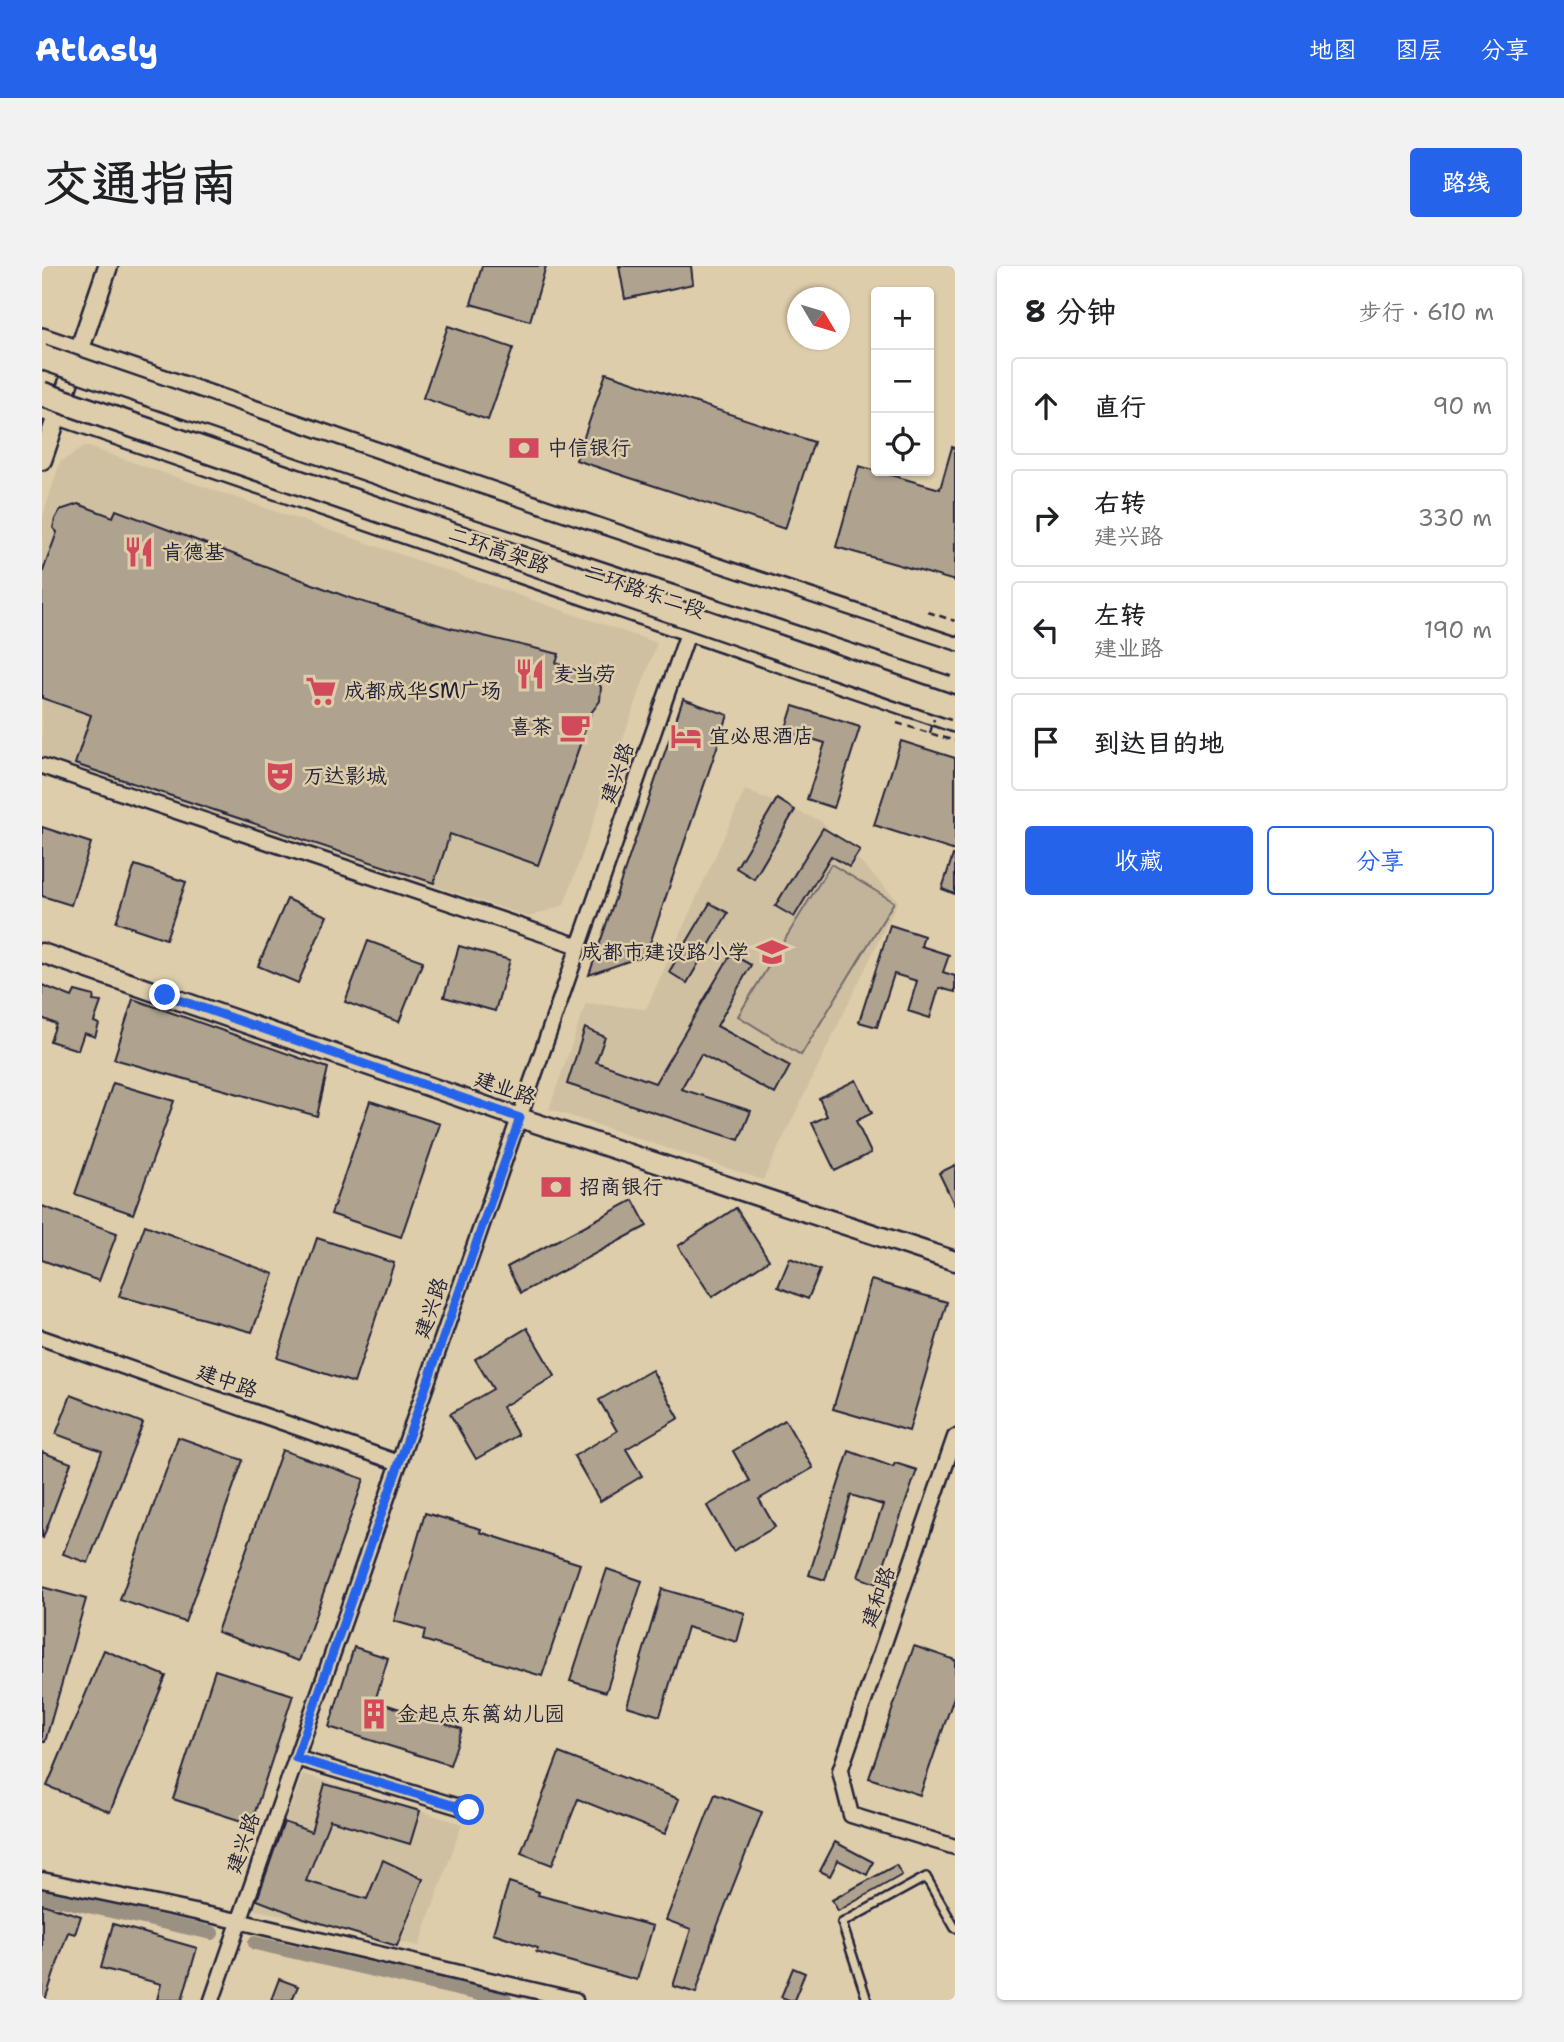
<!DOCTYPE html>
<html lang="zh">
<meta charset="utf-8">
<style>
body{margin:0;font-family:"Shantell Sans","LXGW WenKai TC",sans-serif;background:#f2f2f2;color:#202124}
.controls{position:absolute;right:21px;top:21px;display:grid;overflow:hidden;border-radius:7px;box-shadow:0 2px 5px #0004}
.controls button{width:63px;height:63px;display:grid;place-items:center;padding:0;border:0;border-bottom:2px solid #e0e0e0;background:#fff;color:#202124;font:35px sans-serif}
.compass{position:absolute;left:745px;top:21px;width:63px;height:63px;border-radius:50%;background:#fff;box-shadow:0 2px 5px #0004;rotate:128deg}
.stop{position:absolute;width:21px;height:21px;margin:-16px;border:5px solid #2563eb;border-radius:50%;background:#fff}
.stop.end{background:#2563eb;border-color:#fff;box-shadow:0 2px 7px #0008}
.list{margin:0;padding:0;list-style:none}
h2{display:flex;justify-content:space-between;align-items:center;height:91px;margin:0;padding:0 28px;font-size:30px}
h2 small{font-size:23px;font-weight:400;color:#757577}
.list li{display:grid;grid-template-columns:46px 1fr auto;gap:21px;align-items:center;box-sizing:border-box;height:98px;margin:0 14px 14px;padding:0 14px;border:2px solid #e0e0e0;border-radius:7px}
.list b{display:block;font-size:26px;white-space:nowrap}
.list p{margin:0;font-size:23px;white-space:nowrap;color:#757577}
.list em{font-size:23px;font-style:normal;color:#757577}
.actions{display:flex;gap:14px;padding:21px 28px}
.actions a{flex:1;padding:16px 0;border:2px solid #2563eb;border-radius:7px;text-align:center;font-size:24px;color:#2563eb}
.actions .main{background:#2563eb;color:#fff}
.icon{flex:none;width:38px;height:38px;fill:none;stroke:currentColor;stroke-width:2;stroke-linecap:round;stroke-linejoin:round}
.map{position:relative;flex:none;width:913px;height:1734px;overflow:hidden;border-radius:7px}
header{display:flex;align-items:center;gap:42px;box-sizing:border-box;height:98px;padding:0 35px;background:#2563eb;color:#fff}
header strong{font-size:33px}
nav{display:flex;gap:38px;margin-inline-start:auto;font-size:24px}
.intro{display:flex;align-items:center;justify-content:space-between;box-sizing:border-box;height:168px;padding:0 42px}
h1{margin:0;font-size:49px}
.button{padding:18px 32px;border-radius:7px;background:#2563eb;color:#fff;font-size:24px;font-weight:700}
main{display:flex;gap:42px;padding:0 42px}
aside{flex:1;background:#fff;border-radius:7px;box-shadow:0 2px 5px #0004}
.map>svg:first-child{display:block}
.built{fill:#d0c0a2}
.green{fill:#c2b49a;stroke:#726b6a;stroke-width:2}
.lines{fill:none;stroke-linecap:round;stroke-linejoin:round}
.canal{stroke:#9b9182;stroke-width:14}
.building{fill:#afa38f;stroke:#22223b;stroke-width:2}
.service-casing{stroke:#22223b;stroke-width:12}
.minor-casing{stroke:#22223b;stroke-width:19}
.tertiary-casing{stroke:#22223b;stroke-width:23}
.secondary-casing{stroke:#22223b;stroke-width:24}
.path{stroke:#22223b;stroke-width:2.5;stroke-dasharray:7 5;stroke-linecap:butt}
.service{stroke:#decdaa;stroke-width:7}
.minor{stroke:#decdaa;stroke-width:14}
.tertiary{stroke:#decdaa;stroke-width:18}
.secondary{stroke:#decdaa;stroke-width:19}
.trunk-bridge-casing{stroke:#22223b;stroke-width:28;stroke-linecap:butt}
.path-bridge{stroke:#22223b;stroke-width:2.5;stroke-dasharray:7 5;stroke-linecap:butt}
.trunk-bridge{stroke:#decdaa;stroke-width:23}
.route{stroke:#2563eb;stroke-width:9}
.labels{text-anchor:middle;stroke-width:5;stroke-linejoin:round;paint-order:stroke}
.poi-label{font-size:21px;fill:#22223b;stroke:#decdaa;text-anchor:start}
.street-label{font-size:21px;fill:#22223b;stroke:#decdaa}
</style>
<header>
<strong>Atlasly</strong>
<nav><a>地图</a><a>图层</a><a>分享</a></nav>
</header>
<div class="intro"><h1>交通指南</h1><a class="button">路线</a></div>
<main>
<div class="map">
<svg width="913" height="1734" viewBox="0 0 913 1734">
<rect width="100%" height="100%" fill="#decdaa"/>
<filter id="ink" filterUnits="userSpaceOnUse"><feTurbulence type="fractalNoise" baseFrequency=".0143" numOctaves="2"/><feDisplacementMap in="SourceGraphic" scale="14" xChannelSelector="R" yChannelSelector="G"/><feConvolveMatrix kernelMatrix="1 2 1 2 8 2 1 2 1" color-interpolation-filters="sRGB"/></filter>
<g filter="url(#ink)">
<g class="built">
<polygon points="44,180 615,377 522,639 487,651 0,491 0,253 18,196"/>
<polygon points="703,524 779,555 856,635 721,914 507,843 544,737 604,743"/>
<polygon points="261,1508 420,1558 377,1680 210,1643"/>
</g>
<polygon class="green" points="789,598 852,636 759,789 696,750"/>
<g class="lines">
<g class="canal">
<polyline points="0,1630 170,1667"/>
<polyline points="213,1677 463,1734"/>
</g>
</g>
<g class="building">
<polygon points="440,0 504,0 488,55 429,38"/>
<polygon points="577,0 649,0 651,18 583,33"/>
<polygon points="406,60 471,82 446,154 381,132"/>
<polygon points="564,107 772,176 743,263 534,194"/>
<polygon points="910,181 913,182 913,315 794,281 817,200 898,223"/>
<polygon points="36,238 71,251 74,244 308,332 408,362 517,388 514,397 552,411 559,421 558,435 549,447 496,599 408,568 392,617 33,498 49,449 0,432 0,308 15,266 11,262 13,253 18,244"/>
<polygon points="641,433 686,449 604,689 547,709"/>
<polygon points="751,440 818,461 792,542 765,533 783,477 743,465"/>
<polygon points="859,475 913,492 913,585 832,559"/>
<polygon points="735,533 753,544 712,613 694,602"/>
<polygon points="0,561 49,577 29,639 0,630"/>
<polygon points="781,562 818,584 807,601 789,590 752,651 733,640"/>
<polygon points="911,589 913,590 913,628 900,623"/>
<polygon points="93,599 144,616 124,673 74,656"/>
<polygon points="245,633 285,650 256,717 216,700"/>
<polygon points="668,637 686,647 645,717 627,706"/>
<polygon points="848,659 882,670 879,680 907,689 901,706 913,710 913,726 897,722 888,752 866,745 875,715 852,708 835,761 817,756"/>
<polygon points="326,675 381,695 357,756 303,736"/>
<polygon points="417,680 468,694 453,745 402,731"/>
<polygon points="689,688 709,699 675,760 748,800 733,828 659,788 639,823 709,845 697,874 525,818 543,762 563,771 554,796 613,817"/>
<polygon points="0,719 30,731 33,725 52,730 51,735 59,736 52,756 57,758 53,771 42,767 36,784 8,775 14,758 0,752"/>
<polygon points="91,733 286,802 275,850 72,793"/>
<polygon points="814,814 830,847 814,855 829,887 793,905 770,857 785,850 777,832"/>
<polygon points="71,817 132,835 91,948 33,928"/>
<polygon points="328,835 398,858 359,971 289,948"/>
<polygon points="913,899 913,940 897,907"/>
<polygon points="591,934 605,960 479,1027 465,1001"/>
<polygon points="0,940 75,967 57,1015 0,994"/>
<polygon points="694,942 727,994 670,1031 636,980"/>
<polygon points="103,959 232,1008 210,1066 77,1030"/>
<polygon points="275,972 352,997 312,1117 235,1092"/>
<polygon points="748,992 778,1004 766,1033 736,1021"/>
<polygon points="829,1014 905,1036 867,1165 791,1143"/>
<polygon points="485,1062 513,1110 460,1141 476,1169 434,1193 408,1148 451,1123 433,1093"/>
<polygon points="610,1104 637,1152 584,1183 600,1210 558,1235 532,1190 575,1165 557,1134"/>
<polygon points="29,1129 101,1157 46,1297 21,1288 60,1185 14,1168"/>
<polygon points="743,1154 771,1202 717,1233 733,1261 691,1285 665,1240 708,1215 691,1185"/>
<polygon points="136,1171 201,1194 143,1356 78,1334"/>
<polygon points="240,1184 322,1213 257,1395 175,1366"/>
<polygon points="807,1185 851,1201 853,1197 875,1204 835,1318 816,1311 841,1239 809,1229 783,1314 767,1309"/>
<polygon points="0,1186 29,1197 1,1272 0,1271"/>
<polygon points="383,1247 439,1263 438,1266 538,1298 500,1410 381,1374 383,1364 352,1355"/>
<polygon points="565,1303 600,1315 564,1426 528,1415"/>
<polygon points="0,1321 44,1333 3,1476 0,1476"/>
<polygon points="620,1323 703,1347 695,1376 645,1361 618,1450 585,1440"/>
<polygon points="872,1380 913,1394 913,1428 878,1529 827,1512"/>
<polygon points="312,1381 346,1392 333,1435 420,1463 408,1499 287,1461"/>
<polygon points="62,1384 124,1410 68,1546 5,1520"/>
<polygon points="173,1404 251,1429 209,1558 131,1533"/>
<polygon points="517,1487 637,1533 623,1568 536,1533 510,1599 479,1587"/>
<polygon points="283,1518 378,1545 368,1578 288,1554 264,1615 325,1633 341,1594 381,1613 355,1680 262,1652 215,1634 242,1556 269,1566"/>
<polygon points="673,1528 720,1546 671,1671 654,1727 631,1720 649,1663 624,1654"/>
<polygon points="793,1576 831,1596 825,1609 796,1594 788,1610 778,1605"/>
<polygon points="854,1599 860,1609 796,1645 790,1634"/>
<polygon points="467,1616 497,1626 496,1629 611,1660 595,1714 494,1686 496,1682 451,1667"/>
<polygon points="0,1638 39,1650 33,1668 26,1666 3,1734 0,1734"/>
<polygon points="71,1658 155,1682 140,1734 115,1734 119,1718 59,1702"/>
<polygon points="751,1702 763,1707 752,1734 747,1734 739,1731"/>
<polygon points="237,1713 256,1720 250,1734 229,1734"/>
</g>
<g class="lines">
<g class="service-casing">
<polyline id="service" points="825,1734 800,1657 884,1611 913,1662"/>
</g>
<g class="minor-casing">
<g id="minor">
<polyline points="0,500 537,680"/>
<polyline points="0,1072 357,1197"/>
<polyline points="913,1171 798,1505 809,1549 913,1581"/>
<polyline points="254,1492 427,1544"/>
<polyline points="0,1614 196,1655 533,1734"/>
<polyline points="170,1734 647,364"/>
</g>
</g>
<g class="tertiary-casing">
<g id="tertiary">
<polyline points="0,194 66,0"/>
<polyline points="0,687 478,852 913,995"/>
</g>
</g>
<g class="secondary-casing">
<g id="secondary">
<polyline points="0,72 611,281 913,381"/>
<polyline points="0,143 913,456"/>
</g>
</g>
<g class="path">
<polyline points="886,346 913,355"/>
<polyline points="855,457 913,475"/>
</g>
<use href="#service" class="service"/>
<use href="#minor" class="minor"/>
<use href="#tertiary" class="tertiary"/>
<use href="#secondary" class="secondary"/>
<g class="trunk-bridge-casing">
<g id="trunk-bridge">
<polyline points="0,91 434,240 913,398"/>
<polyline points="0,128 913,442"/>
</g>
</g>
<polyline class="path-bridge" points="888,467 892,453"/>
<use href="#trunk-bridge" class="trunk-bridge"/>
</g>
</g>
<g class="lines" filter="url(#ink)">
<polyline class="route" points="123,729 478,852 254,1492 427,1544"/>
</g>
<defs>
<g id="bank-bare" transform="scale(2.415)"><path d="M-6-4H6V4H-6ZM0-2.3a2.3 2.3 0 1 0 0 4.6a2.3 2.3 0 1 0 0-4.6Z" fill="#d1495b" stroke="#decdaa" stroke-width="2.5" paint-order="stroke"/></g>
<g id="restaurant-bare" transform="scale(2.415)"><path d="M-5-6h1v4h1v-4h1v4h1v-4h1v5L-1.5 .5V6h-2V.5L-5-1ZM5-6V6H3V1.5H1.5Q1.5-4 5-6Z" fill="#d1495b" stroke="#decdaa" stroke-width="2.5" paint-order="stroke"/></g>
<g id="supermarket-bare" transform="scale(2.415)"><path d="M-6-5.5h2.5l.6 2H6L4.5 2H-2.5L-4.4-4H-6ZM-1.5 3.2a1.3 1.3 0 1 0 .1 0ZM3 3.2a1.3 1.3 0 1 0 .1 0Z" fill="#d1495b" stroke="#decdaa" stroke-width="2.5" paint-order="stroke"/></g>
<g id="cafe-bare" transform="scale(2.415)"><path d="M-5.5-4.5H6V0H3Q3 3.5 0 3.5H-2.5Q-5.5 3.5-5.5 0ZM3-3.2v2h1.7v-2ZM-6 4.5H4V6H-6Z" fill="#d1495b" stroke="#decdaa" stroke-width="2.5" paint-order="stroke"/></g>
<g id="hotel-bare" transform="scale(2.415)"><path d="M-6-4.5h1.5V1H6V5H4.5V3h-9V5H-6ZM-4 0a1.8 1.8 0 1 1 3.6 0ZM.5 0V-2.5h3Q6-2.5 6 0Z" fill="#d1495b" stroke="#decdaa" stroke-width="2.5" paint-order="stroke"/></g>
<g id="theatre-bare" transform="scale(2.415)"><path d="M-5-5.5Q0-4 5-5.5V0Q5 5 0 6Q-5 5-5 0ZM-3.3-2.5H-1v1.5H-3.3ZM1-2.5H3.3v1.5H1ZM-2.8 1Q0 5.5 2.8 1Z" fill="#d1495b" stroke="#decdaa" stroke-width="2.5" paint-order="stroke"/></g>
<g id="school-bare" transform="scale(2.415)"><path d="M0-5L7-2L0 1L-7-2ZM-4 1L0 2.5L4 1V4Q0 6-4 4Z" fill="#d1495b" stroke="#decdaa" stroke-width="2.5" paint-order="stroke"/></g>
<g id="building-bare" transform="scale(2.415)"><path d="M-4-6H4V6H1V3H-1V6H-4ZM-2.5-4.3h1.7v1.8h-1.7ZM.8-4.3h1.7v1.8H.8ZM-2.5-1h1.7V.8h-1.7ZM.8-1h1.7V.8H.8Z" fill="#d1495b" stroke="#decdaa" stroke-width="2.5" paint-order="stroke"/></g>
</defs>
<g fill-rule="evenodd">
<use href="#bank-bare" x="482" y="182"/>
<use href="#restaurant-bare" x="97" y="286"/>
<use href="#restaurant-bare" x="488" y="408"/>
<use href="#supermarket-bare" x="279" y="425"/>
<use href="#cafe-bare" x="533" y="461"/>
<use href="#hotel-bare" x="644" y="470"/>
<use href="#theatre-bare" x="238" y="510"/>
<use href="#school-bare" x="730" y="686"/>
<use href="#bank-bare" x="514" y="921"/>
<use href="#building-bare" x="332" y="1448"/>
</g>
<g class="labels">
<g class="poi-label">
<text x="505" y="189">中信银行</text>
<text x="120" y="293">肯德基</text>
<text x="511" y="415">麦当劳</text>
<text x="302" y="432">成都成华SM广场</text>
<text x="510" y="468" text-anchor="end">喜茶</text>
<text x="667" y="477">宜必思酒店</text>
<text x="261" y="517">万达影城</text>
<text x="707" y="693" text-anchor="end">成都市建设路小学</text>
<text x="537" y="928">招商银行</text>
<text x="355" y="1455">金起点东篱幼儿园</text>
</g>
<g class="street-label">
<text transform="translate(457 284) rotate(19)" y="7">二环高架路</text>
<text transform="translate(603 325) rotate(19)" y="7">二环路东二段</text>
<text transform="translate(575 507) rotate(-71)" y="7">建兴路</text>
<text transform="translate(463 822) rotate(19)" y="7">建业路</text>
<text transform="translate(389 1042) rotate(-71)" y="7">建兴路</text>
<text transform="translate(185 1115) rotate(19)" y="7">建中路</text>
<text transform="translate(836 1331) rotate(-71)" y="7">建和路</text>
<text transform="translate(201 1577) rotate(-71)" y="7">建兴路</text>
</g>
</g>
</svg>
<div class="controls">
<button>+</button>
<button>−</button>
<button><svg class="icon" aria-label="locate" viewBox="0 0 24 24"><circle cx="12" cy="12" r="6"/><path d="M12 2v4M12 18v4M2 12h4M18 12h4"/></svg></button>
</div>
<svg class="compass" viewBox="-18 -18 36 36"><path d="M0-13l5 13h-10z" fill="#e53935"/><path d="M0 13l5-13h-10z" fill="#757577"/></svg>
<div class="stop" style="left:427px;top:1544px"></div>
<div class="stop end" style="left:123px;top:729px"></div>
</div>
<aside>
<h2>8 分钟<small>步行 · 610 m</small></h2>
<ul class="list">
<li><svg class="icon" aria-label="ahead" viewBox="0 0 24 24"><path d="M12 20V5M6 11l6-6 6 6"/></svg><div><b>直行</b></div><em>90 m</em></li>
<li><svg class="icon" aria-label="right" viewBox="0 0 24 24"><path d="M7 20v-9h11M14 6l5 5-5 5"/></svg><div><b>右转</b><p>建兴路</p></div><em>330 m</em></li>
<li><svg class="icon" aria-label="left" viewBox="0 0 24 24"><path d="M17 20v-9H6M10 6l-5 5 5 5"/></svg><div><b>左转</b><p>建业路</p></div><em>190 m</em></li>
<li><svg class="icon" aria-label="arrive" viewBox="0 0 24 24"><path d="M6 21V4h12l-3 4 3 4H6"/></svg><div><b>到达目的地</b></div></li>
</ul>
<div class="actions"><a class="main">收藏</a><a>分享</a></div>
</aside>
</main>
